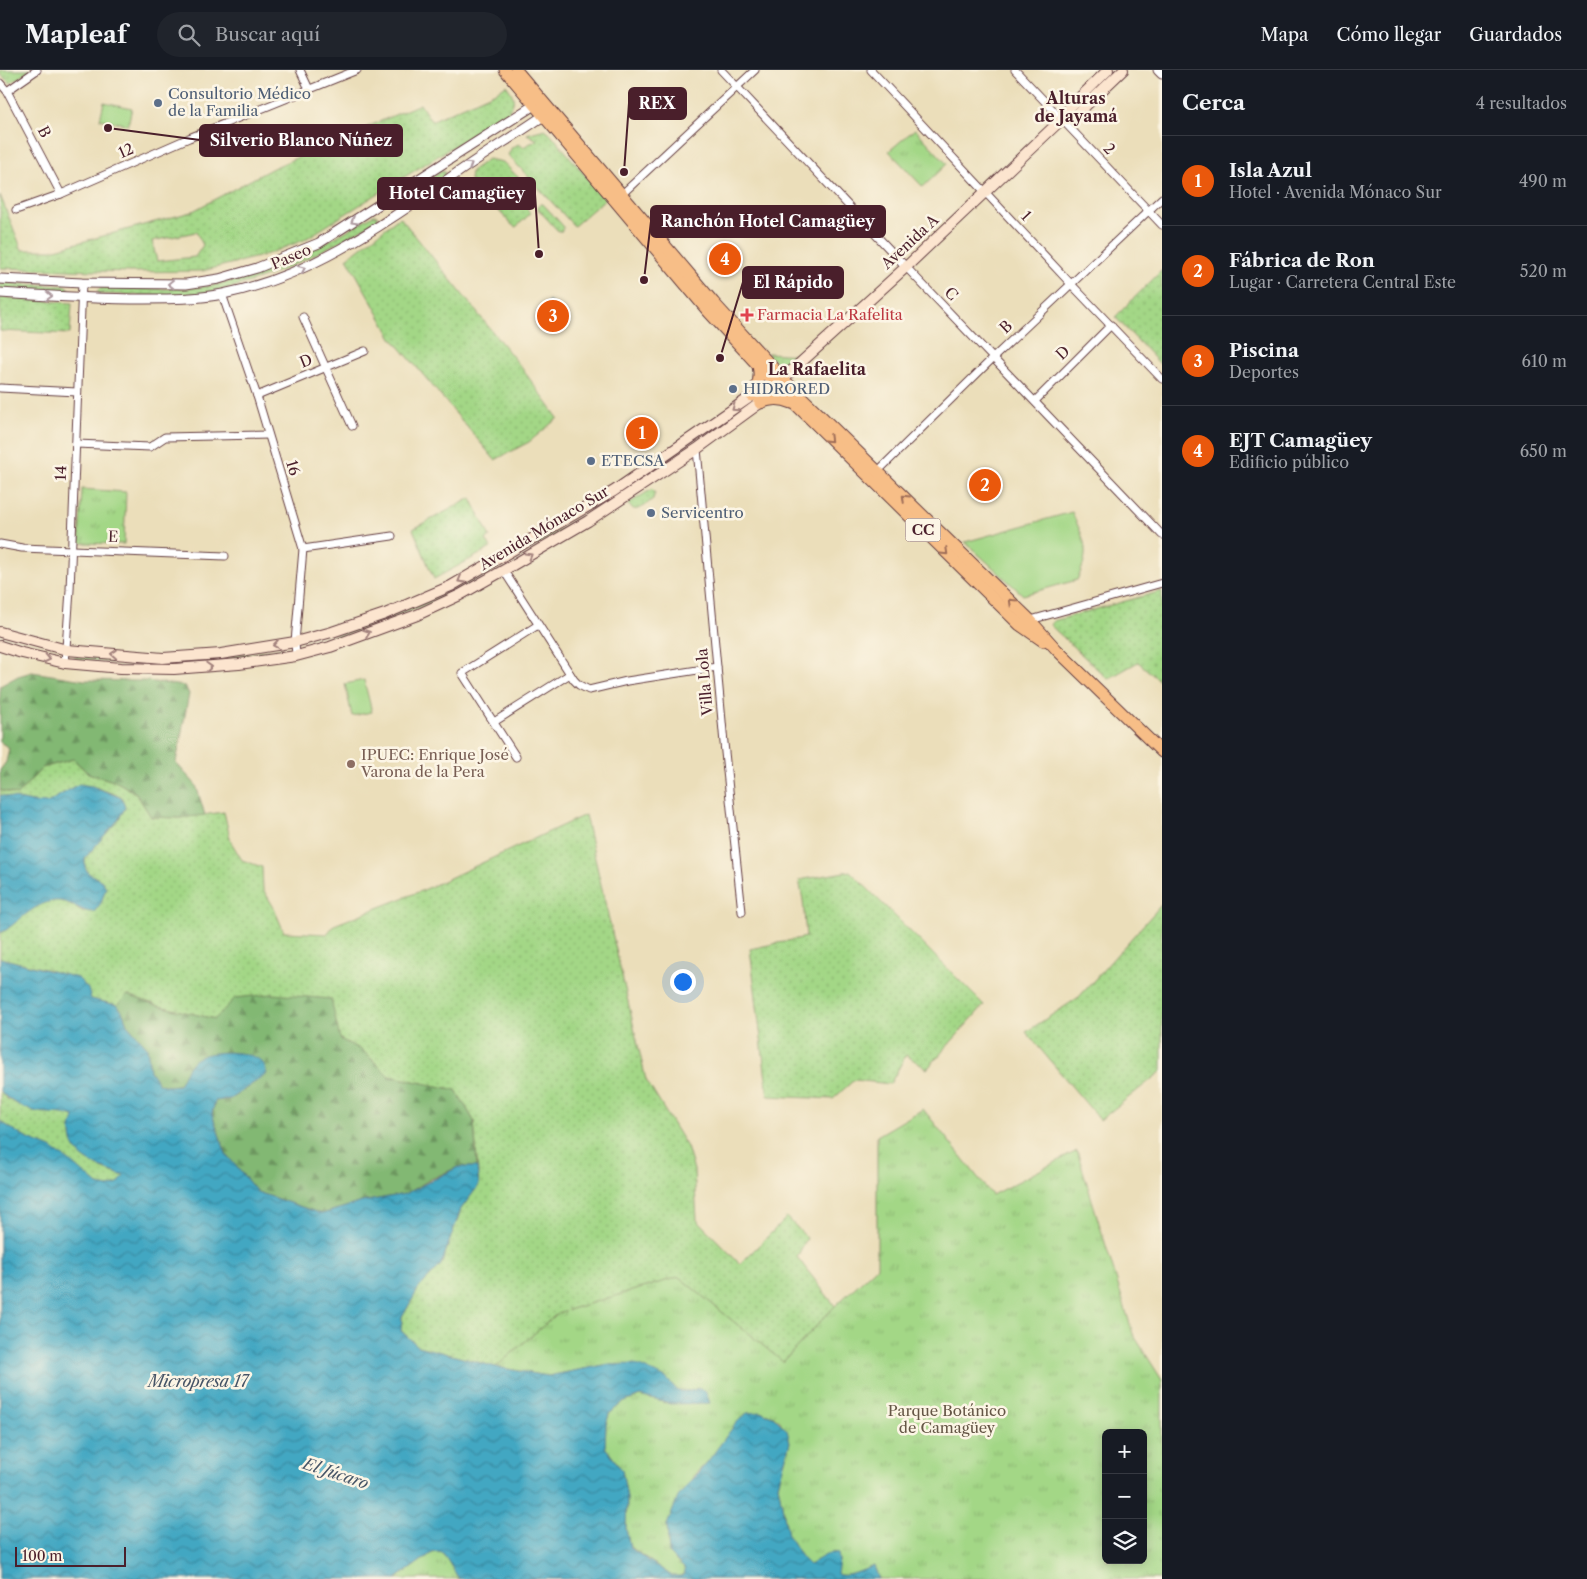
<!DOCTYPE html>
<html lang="es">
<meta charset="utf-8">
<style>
body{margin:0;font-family:"Libre Caslon Text",serif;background:#20242c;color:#f1f3f6}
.controls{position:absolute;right:15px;bottom:15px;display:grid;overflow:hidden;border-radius:8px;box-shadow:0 2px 12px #0003}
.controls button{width:45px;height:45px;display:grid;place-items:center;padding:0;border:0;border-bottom:1px solid #363941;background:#171b24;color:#f1f3f6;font:25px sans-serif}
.scale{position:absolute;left:15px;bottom:12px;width:111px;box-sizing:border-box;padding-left:5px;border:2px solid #4a1f2b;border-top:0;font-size:14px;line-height:18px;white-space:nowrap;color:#4a1f2b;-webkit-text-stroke:4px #fcf5e5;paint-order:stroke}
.you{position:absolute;left:682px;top:911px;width:18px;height:18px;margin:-12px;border:4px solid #fff;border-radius:50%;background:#1a73e8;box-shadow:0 0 0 8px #1a73e833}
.badge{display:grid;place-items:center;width:32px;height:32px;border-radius:50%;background:#ea580c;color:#fff;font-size:16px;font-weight:700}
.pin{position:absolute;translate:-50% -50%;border:2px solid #fff;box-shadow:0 1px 5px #0006}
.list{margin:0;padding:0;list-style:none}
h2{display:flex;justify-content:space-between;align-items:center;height:65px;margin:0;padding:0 20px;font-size:21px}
h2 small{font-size:16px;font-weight:400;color:#9ea1a6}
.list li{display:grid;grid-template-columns:32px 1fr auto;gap:15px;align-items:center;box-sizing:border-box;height:90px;padding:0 20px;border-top:1px solid #363941}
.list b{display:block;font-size:19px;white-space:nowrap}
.list p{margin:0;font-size:16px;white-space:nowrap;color:#9ea1a6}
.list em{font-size:16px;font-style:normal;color:#9ea1a6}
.icon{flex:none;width:28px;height:28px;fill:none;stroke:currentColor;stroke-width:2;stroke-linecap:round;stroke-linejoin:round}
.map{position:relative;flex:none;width:1162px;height:1509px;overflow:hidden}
header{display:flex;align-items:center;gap:30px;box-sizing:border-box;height:70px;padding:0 25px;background:#171b24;border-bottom:1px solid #363941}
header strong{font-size:24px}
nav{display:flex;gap:28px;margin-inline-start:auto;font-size:18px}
.search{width:350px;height:45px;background:#20242c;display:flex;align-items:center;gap:12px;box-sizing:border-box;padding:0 18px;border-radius:28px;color:#9ea1a6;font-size:19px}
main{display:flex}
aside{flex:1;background:#171b24}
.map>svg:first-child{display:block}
.grass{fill:url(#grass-dots);stroke:#767b58;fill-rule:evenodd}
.forest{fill:url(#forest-firs);stroke:#666c4f}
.park{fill:url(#park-tufts);stroke:#767b58;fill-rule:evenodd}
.pitch{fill:#a3d786;stroke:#767b58}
.water{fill:url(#water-waves);stroke:#466376}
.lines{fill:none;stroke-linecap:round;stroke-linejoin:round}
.minor-casing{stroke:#623c40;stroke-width:9}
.tertiary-casing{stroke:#623c40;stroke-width:11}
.secondary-casing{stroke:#623c40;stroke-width:12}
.primary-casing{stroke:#623c40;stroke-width:13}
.minor{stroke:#fff;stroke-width:7}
.tertiary{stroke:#fff;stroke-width:9}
.secondary{stroke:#fce5cf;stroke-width:10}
.primary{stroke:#f7be87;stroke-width:11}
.oneway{stroke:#ae9aa0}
.oneway2{stroke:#a3827d}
.oneway3{stroke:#a06e59}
.service-dot{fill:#5c6f8a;stroke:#fcf5e5;stroke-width:2}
.health-dot{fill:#e0444e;stroke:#fcf5e5;stroke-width:2}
.education-dot{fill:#8d6e63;stroke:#fcf5e5;stroke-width:2}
.labels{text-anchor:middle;stroke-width:5;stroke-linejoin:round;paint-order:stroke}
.shield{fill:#fcf5e5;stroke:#7f5f63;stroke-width:1}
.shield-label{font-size:14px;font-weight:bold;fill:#4a1f2b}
.service-label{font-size:15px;fill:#4e5e75;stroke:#fcf5e5;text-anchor:start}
.street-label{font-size:15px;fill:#4a1f2b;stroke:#fcf5e5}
.health-label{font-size:15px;fill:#be3a42;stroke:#fcf5e5;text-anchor:start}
.education-label{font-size:15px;fill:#785e54;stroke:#fcf5e5;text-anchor:start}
.park-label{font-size:15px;fill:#655646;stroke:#fcf5e5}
.neighbourhood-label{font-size:16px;font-weight:bold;fill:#4a1f2b;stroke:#fcf5e5}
.water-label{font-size:16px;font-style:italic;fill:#475567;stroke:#fcf5e5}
.leader{fill:none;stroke:#4a1f2b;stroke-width:2}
.callout-dot{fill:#4a1f2b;stroke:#fcf5e5;stroke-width:2}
.callout{fill:#4a1f2b;stroke:#4a1f2b;stroke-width:2}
.callout-label{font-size:16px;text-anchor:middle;font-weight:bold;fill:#fff}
</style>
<header>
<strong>Mapleaf</strong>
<div class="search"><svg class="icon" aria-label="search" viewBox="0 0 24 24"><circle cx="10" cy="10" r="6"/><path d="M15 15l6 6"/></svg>Buscar aquí</div>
<nav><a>Mapa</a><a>Cómo llegar</a><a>Guardados</a></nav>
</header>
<main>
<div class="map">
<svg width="1162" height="1509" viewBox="0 0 1162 1509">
<defs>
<pattern id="grass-dots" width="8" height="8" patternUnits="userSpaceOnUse" patternTransform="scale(1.25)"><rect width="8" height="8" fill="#a3d786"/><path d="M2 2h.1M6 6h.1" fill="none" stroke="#8eb874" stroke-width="1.8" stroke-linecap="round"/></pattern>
<pattern id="forest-firs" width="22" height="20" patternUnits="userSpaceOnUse" patternTransform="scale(1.25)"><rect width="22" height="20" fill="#82b873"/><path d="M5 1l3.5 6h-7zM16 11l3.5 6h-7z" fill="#6c955f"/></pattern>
<pattern id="park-tufts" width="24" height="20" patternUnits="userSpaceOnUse" patternTransform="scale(1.25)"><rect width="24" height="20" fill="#a3d786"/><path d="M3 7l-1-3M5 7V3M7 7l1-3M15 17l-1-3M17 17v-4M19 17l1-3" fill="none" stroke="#8eb874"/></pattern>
<pattern id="water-waves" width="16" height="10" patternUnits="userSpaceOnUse" patternTransform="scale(1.25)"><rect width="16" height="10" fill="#42a7c2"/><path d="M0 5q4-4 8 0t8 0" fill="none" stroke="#39879e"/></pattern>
</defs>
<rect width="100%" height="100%" fill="#fcf5e5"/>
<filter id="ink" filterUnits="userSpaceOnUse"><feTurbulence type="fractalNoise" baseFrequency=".02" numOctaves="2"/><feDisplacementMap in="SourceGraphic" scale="10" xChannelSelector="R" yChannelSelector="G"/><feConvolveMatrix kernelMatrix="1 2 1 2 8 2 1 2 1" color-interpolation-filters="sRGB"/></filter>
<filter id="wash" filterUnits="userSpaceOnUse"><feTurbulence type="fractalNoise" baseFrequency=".0096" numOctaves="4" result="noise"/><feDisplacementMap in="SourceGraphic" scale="20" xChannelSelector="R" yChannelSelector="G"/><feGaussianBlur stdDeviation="1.12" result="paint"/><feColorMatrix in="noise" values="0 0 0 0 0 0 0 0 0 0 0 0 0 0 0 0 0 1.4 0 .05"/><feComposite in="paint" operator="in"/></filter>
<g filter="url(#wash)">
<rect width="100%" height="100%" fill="#ebdeba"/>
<g class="grass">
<path d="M506,15C514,26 517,30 508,42L304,170L262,186L202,201L131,202L0,198V125L22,180H52L191,142L273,98L420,34L431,51L498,21ZM196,162L203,175L195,187L157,191L152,171Z"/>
<polygon points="545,59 550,63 605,129 574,156 508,85 512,77 519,74 523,77 537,70 527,64"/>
<polygon points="488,89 503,92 523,112 526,117 527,138 530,144 516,157 512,155 470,110 471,101"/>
<polygon points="442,101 445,102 445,106 403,133 399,131 400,127"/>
<polygon points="540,134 543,134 564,157 562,161 558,161 538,139"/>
<path d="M373,145H377L378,150C328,178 278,207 221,220C181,228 139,225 99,224L97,221L101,218C140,218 182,222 220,214C276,202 325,174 373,145Z"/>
<polygon points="400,147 521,297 558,348 529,372 495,390 392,268 347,188"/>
<polygon points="1162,200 1162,296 1115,247"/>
<polygon points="0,213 67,216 69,218 67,222 0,219"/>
<polygon points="0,227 72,233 70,264 0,261"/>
<path d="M767,283L799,285C783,301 782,299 767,283Z"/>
<path d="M652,419L655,422L653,429C645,435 636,446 628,434Z"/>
<polygon points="471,428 490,467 486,470 491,478 434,509 413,459"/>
<polygon points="576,450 577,453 455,522 389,550 306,578 306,575 388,547 455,519"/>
<polygon points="1162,521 1162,613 1138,592 1108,609 1050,555 1053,551"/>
<polygon points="0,567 52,582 51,585 0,570"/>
<polygon points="282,579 281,583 198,593 164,595 77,590 74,588 77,586 165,591 196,590"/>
<path d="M73,689L88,703L117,712L136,723L151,747L180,748L224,742L231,772L242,790L262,797L263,819L273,836L284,862L327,864L334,855L426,819L585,745L646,1010L687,1077L694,1100L697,1150L740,1194L787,1147L807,1168L797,1187L835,1236L783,1292L679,1207L558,1243L496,1297L418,1276L401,1261L402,1247L419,1218L441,1195L461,1139L479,1115L474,1051L456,1020L389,1006L363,981L340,969L215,949L159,936L127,925L117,935L91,929L84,914L49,900L0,888V863L6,860C20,849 36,832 54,830C64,829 75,837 84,842L102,811L88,803L85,797V788L118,750L125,738L122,727L92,716L69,720L47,733L32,732L0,725V720L17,725L42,698Z"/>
<polygon points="850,801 984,935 927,999 906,985 890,1014 854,1010 833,1029 768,1026 750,879 806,867 803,830 799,810"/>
<polygon points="1162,834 1162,1001 1100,1050 1026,962 1079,927"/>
<path d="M0,1021L7,1029L34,1041L62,1043L74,1047C73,1052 70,1058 71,1063C71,1090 103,1099 124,1106L119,1114L109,1117L98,1115L51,1078L26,1068L0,1051Z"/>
</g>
<g class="forest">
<polygon points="32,602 84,610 147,611 185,616 189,624 176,693 196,715 205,745 180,748 151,747 136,723 117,712 88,703 73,689 42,698 17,725 0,720 0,700 6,692 9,678 0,672 0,616 18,606"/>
<polygon points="272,924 331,929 340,969 363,981 389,1006 456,1020 474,1051 477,1097 458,1097 431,1109 405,1124 362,1132 322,1144 257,1122 226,1084 212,1044 215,1031 230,1029 267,1004 192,992 179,1015 169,1016 159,1014 150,1002 147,977 127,954 122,941 117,935 127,925 159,936 215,949 235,928"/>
</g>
<g class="park">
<polygon points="0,0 31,0 10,13 0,4"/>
<polygon points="915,59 947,94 923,117 889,81"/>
<polygon points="82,419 126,422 124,474 79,473"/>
<path d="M923,1039L992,1125L1077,1081L1133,1264L1162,1310V1509H879L874,1496C864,1500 847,1509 836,1504L839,1491L838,1483L834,1482L809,1495L801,1487L788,1465L778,1415L790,1372L780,1351L773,1346L761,1342L694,1405L667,1455L669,1484L684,1498L685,1503L680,1507L672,1506L630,1477L626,1459L627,1428L622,1400L605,1377L606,1355L609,1344L622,1333L640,1326L671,1334L698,1318L690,1321H678L666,1308L604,1295L548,1306L496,1297L558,1243L679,1207L783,1292L835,1236L877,1197V1066ZM1106,1363H1143V1490H1106Z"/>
<polygon points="437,1482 443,1483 459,1509 396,1509 432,1483"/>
</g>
<g class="pitch">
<polygon points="104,32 132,38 128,55 100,49"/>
<path d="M1072,442C1084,471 1092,479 1077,510L1023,525L965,472Z"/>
<polygon points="364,610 372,642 352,646 345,614"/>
</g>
<g class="water">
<polygon points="549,230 559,241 560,250 554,255 543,242 546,233"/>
<path d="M79,714L92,716L122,728L125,738L118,750L85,788V797L88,803L102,811L106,817L101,833L94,842C82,842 79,837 68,833C44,824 25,846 6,860L0,863V725L32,732L47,733Z"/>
<path d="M0,888L78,908L88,919L91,929L117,935L122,941L127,954L147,977L150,1001L159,1014L169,1016L179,1015C183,1007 187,997 193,991C205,979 252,979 263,993C265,996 266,1001 267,1004L230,1029L215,1031L212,1044L226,1084L257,1122L322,1144L362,1132L405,1124L458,1097H477L479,1115L461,1139L441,1195L419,1218L402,1247L401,1261L418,1276L496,1297L548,1306L604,1295L635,1294L666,1308L678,1321H690L698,1318L706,1322L710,1333L671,1334L640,1326L622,1333L609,1344L606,1355L605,1377L622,1400L627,1428L626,1459L630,1478L672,1506H683L685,1503L684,1498L669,1484L667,1455L678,1427L708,1391L736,1353L747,1343L761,1342L773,1346L787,1360L790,1372L778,1415L788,1465L801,1487L809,1495C818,1490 828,1481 838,1483L839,1491L837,1504C847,1509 864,1499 874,1496L879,1509H459L443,1483L437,1482L432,1483L396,1509H0V1051L26,1068L51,1078L74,1094L98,1115L109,1117L118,1114L124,1106C103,1098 71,1091 71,1063C70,1058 73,1052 74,1047C58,1041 48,1045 34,1041C22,1038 8,1030 0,1021Z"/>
</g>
</g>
<g filter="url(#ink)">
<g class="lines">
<g class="minor-casing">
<g id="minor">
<polyline points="300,0 309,19"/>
<polyline points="721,0 906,197 1162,465"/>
<polyline points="871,0 1071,214 1162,309"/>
<polyline points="1015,0 1162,155"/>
<polyline points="0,13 7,21 61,124"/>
<polyline points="7,21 37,0"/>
<polyline points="619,127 755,0"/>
<polyline points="16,140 61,124 189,68 357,0"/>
<polyline points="222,224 257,326 303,479 295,572 296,586"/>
<polyline points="303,247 352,356"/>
<polyline points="0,318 77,322"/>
<polyline points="257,326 365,281"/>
<polyline points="1035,331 1111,255"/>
<polyline points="76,374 150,377 165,367 268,365"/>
<polyline points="697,379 724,673 742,842"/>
<polyline points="876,403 993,288 1162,128"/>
<polyline points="0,474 22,478 225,486"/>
<polyline points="303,479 392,466"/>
<polyline points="504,501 574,610 579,615 589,620 627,611 717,597"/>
<polyline points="1027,551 1162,513"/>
<polyline points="65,593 70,520 82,213"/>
<polyline points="494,652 570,604"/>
<polyline points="516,687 462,603 538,555"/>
</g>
</g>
<g class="tertiary-casing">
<g id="tertiary">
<polyline points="1158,0 1162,4"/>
<polyline points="0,209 82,213 186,214 219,209 257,198 319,173 539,32"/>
<path d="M0,223C48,226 96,229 144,229C170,229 197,229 223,224C311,207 385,153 457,103C487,82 519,63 549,42"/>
</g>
</g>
<g class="secondary-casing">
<g id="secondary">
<polyline points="1062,49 1075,46 1123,0"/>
<polyline points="0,562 67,580 163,588 221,584 295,572 332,562 385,544 451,516 614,421 752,326 765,318 776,315"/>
<polyline points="0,576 22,583 65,593 121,598 174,599 239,594 296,586 330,577 417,545 460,525 513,495 588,451 697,379 760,333 776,315 906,197 1062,49 1068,39 1108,0"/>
</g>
</g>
<g class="primary-casing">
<g id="primary">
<polyline points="505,0 707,240 776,315 1020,555 1043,571"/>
<polyline points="516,0 714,233 783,309 1030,550 1057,580 1162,682"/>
<path d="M752,326C758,315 761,308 758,296"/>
<path d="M760,333C772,329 780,328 792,333"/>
</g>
</g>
<use href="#minor" class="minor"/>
<use href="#tertiary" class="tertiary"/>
<use href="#secondary" class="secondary"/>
<use href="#primary" class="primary"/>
</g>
<defs><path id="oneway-chevron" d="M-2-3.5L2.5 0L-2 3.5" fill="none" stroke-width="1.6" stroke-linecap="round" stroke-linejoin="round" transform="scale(1.25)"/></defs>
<g class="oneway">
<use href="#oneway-chevron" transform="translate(469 95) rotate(-33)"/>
<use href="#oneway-chevron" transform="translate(354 151) rotate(149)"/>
<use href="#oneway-chevron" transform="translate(302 199) rotate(-24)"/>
<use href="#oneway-chevron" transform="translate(171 214) rotate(179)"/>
<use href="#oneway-chevron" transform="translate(49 226) rotate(3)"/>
</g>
<g class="oneway2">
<use href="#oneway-chevron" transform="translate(735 338) rotate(145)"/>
<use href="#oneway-chevron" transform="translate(529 486) rotate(-31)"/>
<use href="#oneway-chevron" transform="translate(461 510) rotate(150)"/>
<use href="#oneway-chevron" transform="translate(367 563) rotate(-20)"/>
<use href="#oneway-chevron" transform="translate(276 575) rotate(171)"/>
<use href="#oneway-chevron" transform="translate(114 584) rotate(-176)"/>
<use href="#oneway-chevron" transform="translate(47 589) rotate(13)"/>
<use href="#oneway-chevron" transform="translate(209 597) rotate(-3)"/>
</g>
<g class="oneway3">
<use href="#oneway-chevron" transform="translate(829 369) rotate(44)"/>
<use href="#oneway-chevron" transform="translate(905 428) rotate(-136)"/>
<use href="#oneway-chevron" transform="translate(945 482) rotate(44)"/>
<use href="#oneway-chevron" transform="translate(1012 532) rotate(-136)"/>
</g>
</g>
<g class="service-dot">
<circle cx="158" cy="33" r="5"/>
<circle cx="733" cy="319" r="5"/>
<circle cx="591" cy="391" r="5"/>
<circle cx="651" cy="443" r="5"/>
</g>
<path class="health-dot" d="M744.5 237.5h5v5h5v5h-5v5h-5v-5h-5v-5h5z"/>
<circle class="education-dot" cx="351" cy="694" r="5"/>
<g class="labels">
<rect class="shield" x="905.5" y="448.5" width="35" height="23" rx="4"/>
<g class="shield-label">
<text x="923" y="465">CC</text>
</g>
<g class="service-label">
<text x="168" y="29">Consultorio Médico<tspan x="168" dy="17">de la Familia</tspan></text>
<text x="743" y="324">HIDRORED</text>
<text x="601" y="396">ETECSA</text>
<text x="661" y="448">Servicentro</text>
</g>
<g class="street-label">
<text transform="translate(44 62) rotate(63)" y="5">B</text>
<text transform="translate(1109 79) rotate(47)" y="5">2</text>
<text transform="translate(126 81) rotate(-24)" y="5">12</text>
<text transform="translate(1026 146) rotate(47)" y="5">1</text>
<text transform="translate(910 172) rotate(-43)" y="5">Avenida A</text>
<text transform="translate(291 187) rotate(-23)" y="5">Paseo</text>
<text transform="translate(951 224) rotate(46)" y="5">C</text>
<text transform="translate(1006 257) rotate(-44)" y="5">B</text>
<text transform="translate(1063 283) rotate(-44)" y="5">D</text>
<text transform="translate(306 291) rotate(-22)" y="5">D</text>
<text transform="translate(293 398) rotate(73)" y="5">16</text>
<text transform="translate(61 403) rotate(-88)" y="5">14</text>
<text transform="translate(544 458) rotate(-31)" y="5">Avenida Mónaco Sur</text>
<text transform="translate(113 467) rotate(2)" y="5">E</text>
<text transform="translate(705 612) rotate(-95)" y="5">Villa Lola</text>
</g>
<g class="health-label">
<text x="757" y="250">Farmacia La Rafelita</text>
</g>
<g class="education-label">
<text x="361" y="690">IPUEC: Enrique José<tspan x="361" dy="17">Varona de la Pera</tspan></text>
</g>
<g class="park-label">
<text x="947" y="1346">Parque Botánico<tspan x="947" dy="17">de Camagüey</tspan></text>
</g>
<g class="neighbourhood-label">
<text x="1076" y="34">Alturas<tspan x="1076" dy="18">de Jayamá</tspan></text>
<text x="817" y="305">La Rafaelita</text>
</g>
<g class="water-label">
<text x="198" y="1317">Micropresa 17</text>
<text transform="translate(336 1403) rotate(18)" y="6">El Júcaro</text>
</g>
</g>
<path class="leader" d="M624 102L629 33M108 58L200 70M539 184L535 124M644 210L651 151M720 288L743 212"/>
<g class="callout-dot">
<circle cx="624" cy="102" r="5"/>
<circle cx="108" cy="58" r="5"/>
<circle cx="539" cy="184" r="5"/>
<circle cx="644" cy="210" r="5"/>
<circle cx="720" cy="288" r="5"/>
</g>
<g class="callout">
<rect x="629" y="18" width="57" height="31" rx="5"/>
<rect x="200" y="55" width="202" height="31" rx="5"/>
<rect x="378" y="108" width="157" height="31" rx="5"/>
<rect x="651" y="136" width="234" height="31" rx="5"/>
<rect x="743" y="197" width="100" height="31" rx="5"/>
</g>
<g class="callout-label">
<text x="657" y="39">REX</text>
<text x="301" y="76">Silverio Blanco Núñez</text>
<text x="457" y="129">Hotel Camagüey</text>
<text x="768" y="157">Ranchón Hotel Camagüey</text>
<text x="793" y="218">El Rápido</text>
</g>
</svg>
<div class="controls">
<button>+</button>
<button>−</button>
<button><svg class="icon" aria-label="layers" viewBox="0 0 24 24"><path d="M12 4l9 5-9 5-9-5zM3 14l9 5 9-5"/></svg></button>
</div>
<div class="scale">100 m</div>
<div class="you"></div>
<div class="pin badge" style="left:642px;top:363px">1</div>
<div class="pin badge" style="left:985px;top:415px">2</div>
<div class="pin badge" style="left:553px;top:246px">3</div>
<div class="pin badge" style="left:725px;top:189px">4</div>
</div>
<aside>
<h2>Cerca<small>4 resultados</small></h2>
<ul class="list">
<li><span class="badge">1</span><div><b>Isla Azul</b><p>Hotel · Avenida Mónaco Sur</p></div><em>490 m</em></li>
<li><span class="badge">2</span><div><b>Fábrica de Ron</b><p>Lugar · Carretera Central Este</p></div><em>520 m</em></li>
<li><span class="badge">3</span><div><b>Piscina</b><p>Deportes</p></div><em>610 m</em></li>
<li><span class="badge">4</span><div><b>EJT Camagüey</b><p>Edificio público</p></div><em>650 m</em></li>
</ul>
</aside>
</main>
